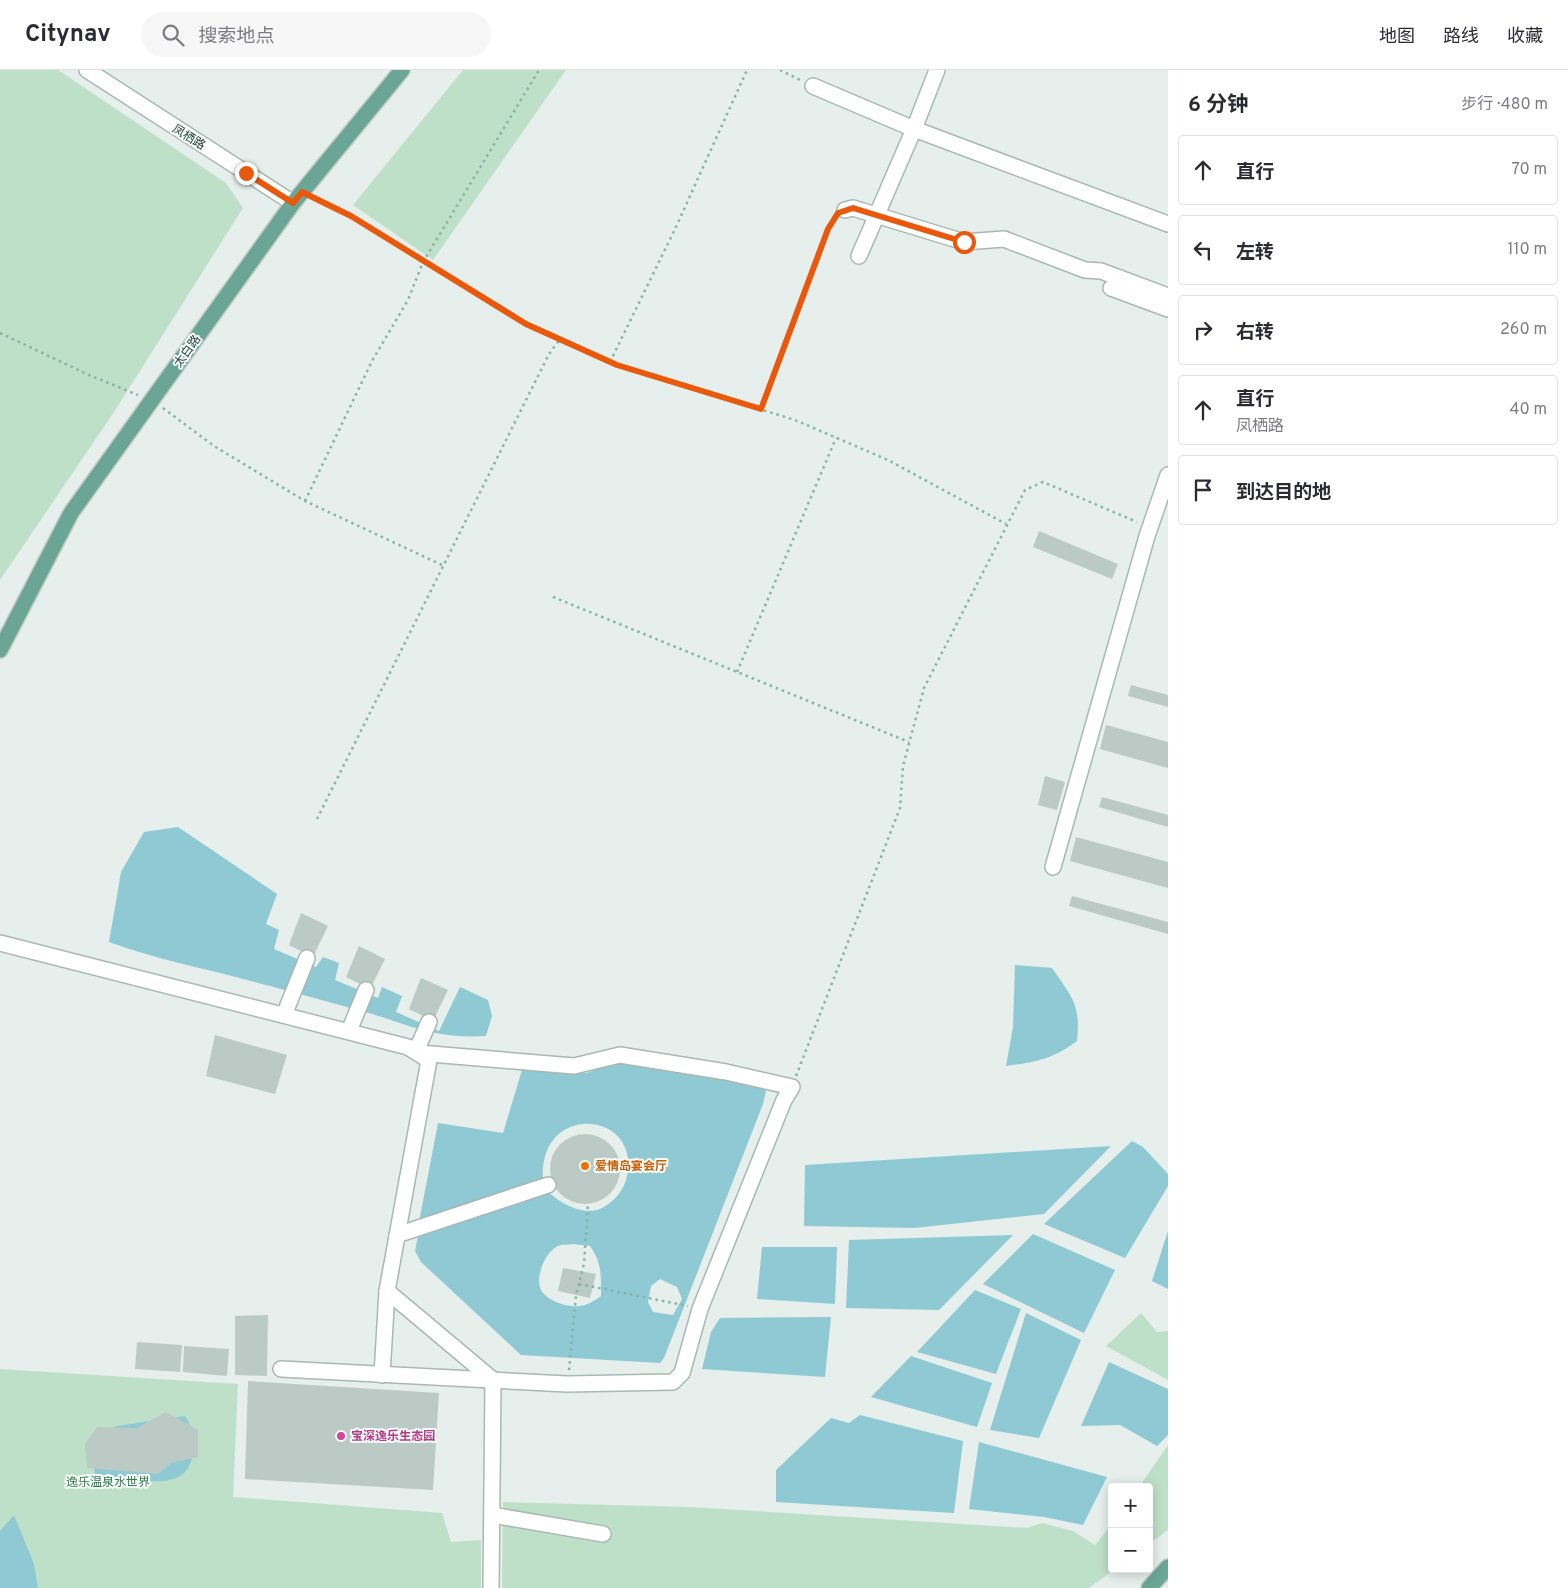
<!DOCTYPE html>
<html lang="zh">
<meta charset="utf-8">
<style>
body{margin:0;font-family:Overpass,"Noto Sans SC",sans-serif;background:#f7f7f7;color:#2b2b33}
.controls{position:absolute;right:15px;bottom:15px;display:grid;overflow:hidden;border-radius:5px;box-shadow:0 2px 12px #0003}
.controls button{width:45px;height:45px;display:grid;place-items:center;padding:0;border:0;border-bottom:1px solid #e1e1e2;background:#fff;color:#2b2b33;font:25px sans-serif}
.stop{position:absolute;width:15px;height:15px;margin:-11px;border:4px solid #ea580c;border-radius:50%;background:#fff}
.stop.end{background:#ea580c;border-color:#fff;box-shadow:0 1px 5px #0008}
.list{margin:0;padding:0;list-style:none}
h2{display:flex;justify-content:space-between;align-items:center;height:65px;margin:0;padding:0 20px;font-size:21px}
h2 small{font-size:16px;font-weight:400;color:#7c7c81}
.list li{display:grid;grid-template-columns:32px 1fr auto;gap:15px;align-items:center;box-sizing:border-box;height:70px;margin:0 10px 10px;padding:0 10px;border:1px solid #e1e1e2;border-radius:5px}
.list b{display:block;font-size:19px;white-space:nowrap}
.list p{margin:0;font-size:16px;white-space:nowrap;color:#7c7c81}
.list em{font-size:16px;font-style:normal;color:#7c7c81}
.icon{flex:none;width:28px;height:28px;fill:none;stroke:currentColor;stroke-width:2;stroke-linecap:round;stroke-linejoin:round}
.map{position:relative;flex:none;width:1168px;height:1518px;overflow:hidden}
header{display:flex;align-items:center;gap:30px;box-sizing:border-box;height:70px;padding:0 25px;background:#fff;border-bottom:1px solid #e1e1e2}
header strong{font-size:24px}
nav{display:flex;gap:28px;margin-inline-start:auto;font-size:18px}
.search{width:350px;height:45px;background:#f7f7f7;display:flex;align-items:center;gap:12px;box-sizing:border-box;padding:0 18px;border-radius:28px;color:#7c7c81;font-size:19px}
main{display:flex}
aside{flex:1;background:#fff}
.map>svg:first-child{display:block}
.green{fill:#bfe0c8}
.water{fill:#8ec9d4;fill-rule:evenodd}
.building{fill:#bbcac4}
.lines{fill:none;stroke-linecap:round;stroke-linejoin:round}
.minor-casing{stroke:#a8b8b2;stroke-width:18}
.major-casing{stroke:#c2cac8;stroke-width:18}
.path{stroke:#86b3a5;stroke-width:2.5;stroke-dasharray:2.5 4;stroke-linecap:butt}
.minor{stroke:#fff;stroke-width:15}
.major{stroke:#6aa596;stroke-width:15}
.route{stroke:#ea580c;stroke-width:6}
.food-dot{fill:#e8710a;stroke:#f7fbf9;stroke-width:2}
.hotel-dot{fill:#d1479c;stroke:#f7fbf9;stroke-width:2}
.labels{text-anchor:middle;stroke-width:4;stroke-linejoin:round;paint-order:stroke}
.street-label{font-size:12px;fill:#24423a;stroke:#f7fbf9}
.food-label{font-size:12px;font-weight:bold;fill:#c56008;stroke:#f7fbf9;text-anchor:start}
.hotel-label{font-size:12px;font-weight:bold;fill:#b23c85;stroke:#f7fbf9;text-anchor:start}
.park-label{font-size:12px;fill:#2d7a4b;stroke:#f7fbf9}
</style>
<header>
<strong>Citynav</strong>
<div class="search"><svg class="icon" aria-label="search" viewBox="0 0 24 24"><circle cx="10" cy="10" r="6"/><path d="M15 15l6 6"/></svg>搜索地点</div>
<nav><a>地图</a><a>路线</a><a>收藏</a></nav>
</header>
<main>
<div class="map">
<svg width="1168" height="1518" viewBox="0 0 1168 1518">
<rect width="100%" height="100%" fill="#e6efeb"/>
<g class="green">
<polygon points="0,0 58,0 226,113 243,138 112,345 0,510"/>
<polygon points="463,0 566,0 433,190 353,135"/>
<polygon points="1141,1243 1157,1262 1168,1261 1168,1310 1106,1276"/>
<polygon points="0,1299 238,1314 233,1427 442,1443 451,1472 481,1470 481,1518 0,1518"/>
<polygon points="1168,1375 1168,1460 1149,1474 1149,1417 1139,1417"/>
<polygon points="503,1432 690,1437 1027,1458 1042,1453 1073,1461 1095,1475 1112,1454 1112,1499 1115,1499 1089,1518 502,1518"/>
</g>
<g class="water">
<path d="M178,757L277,824L266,854L279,860L274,879L316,897L323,887L339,893L335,910L378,928L382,917L402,926L396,942L439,961L460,917L488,930L492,946L486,966C438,969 414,957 369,943C336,934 303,925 270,916C217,901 161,891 109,872L121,802L144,762Z"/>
<path d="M1015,895L1052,898C1072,927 1081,935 1077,971C1053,989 1036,992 1006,996L1013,957Z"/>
<path d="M618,993L755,1011L766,1021L763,1034L664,1288L660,1293L521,1285L421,1192L415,1181L418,1166L547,1121C560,1133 584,1147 602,1138C615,1131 624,1120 627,1106C641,1040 538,1032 543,1109L419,1152L438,1053L503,1063L522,1000L586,1003ZM573,1174L590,1176C602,1193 601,1205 601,1226C594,1231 588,1235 580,1236C568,1238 543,1230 540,1217C536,1205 546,1181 558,1176C562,1174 569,1175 573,1174ZM660,1209L677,1217L682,1229L673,1245L653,1242L648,1232L651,1216Z"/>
<polygon points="1132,1071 1143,1077 1168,1104 1168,1116 1125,1188 1044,1154"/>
<polygon points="1111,1076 1044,1144 914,1158 804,1156 805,1095"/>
<polygon points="1168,1161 1168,1219 1152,1211"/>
<polygon points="1033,1164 1115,1200 1084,1263 983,1214"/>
<polygon points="1013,1165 939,1240 846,1238 849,1170"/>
<polygon points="762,1177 837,1177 835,1234 757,1229"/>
<polygon points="975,1220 1021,1239 996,1304 917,1282"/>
<polygon points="1026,1243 1081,1270 1039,1368 990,1360"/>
<polygon points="831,1247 825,1307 702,1299 711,1262 720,1248"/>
<polygon points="911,1286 992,1313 977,1357 871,1327"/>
<polygon points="1109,1292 1168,1319 1168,1365 1157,1376 1120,1355 1081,1356"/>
<polygon points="860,1345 963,1371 954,1443 776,1432 776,1400 831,1348 849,1353"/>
<path d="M185,1346C193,1359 195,1367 193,1382C189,1418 156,1412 129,1409C118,1408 107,1408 95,1405L92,1382L101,1362L117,1356Z"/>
<polygon points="979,1372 1107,1407 1083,1455 1044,1447 969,1439"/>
<polygon points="14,1445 34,1494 38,1518 0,1518 0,1461"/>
</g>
<g class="building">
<polygon points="1039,461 1118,494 1112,509 1033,477"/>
<polygon points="1131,615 1168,625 1168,637 1128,626"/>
<polygon points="1106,655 1168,672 1168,698 1100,679"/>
<polygon points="1045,706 1065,712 1057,740 1038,735"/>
<polygon points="1102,727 1168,745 1168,757 1099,737"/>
<polygon points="1076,767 1168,792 1168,818 1070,791"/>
<polygon points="1072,826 1168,852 1168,864 1069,836"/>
<polygon points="301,843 328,856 313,887 289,875"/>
<polygon points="359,876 385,889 370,919 346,907"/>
<polygon points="421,908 448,920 433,951 409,939"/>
<polygon points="215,965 287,985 275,1024 206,1006"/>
<circle cx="585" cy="1099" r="35"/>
<polygon points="563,1198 596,1204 590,1228 558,1221"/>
<polygon points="268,1245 267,1306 235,1305 235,1246"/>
<polygon points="137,1272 182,1275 180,1302 135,1299"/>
<polygon points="184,1276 229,1279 227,1306 183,1302"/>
<polygon points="248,1311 439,1323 433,1420 245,1409"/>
<polygon points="166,1342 198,1360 198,1387 171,1393 158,1404 87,1398 85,1374 97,1357 137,1358"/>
</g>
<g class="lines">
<g class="minor-casing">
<g id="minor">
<polyline points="87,0 293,133"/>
<polyline points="813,16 914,59 1168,154"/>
<polyline points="845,140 853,138 964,172 1004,169 1085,200 1101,201 1168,226"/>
<polyline points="859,186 914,59 937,0"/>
<polyline points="1111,218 1168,239"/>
<polyline points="1053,797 1147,466 1168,405"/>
<polyline points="0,873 408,977 429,990 387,1221 382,1305"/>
<polyline points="284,945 307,888"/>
<polyline points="349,961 366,920"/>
<polyline points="416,981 429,952"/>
<polyline points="397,1165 548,1115"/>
<polyline points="387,1221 493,1310 491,1518"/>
<polyline points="281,1299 567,1314 673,1312 682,1303 700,1239 784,1030 792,1017 726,1002 620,985 574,996 419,983"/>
<polyline points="492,1445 603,1464"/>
</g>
</g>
<g class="major-casing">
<g id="major">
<polyline points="0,580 71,443 293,133 402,0"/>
<polyline points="1149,1518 1168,1497"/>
</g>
</g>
<g class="path">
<polyline points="780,0 802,11"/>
<polyline points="314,128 351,146 526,254 617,295 795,350 888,390 1006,454"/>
<polyline points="0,263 89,305 138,325"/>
<polyline points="610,292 676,157 747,0"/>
<polyline points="163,338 214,376 305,431 444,496"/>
<polyline points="761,339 828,159 835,147"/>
<polyline points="305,431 372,291 408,230 423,192 539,0"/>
<polyline points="553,527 909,672"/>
<polyline points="737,602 836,368"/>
<polyline points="317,749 549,284 560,269"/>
<polyline points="796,1006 900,738 903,696 924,618 1025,420 1043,412 1137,452"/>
<polyline points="579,1214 688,1236"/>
<polyline points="569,1300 576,1225 584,1194 588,1134"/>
</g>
<use href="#minor" class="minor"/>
<use href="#major" class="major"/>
</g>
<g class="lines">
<polyline class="route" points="246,103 293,133 302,122 351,146 526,254 617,295 761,339 828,159 838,143 853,138 964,172"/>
</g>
<circle class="food-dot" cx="585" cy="1096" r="5"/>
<circle class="hotel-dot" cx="341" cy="1366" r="5"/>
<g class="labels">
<g class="street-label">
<text transform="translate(189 67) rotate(32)" y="4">凤栖路</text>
<text transform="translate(187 281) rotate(-54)" y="4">太白路</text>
</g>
<g class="food-label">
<text x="595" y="1100">爱情岛宴会厅</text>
</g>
<g class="hotel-label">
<text x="351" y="1370">宝深逸乐生态园</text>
</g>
<g class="park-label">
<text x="108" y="1416">逸乐温泉水世界</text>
</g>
</g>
</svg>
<div class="controls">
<button>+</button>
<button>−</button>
</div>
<div class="stop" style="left:964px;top:172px"></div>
<div class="stop end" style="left:246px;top:103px"></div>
</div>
<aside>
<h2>6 分钟<small>步行 · 480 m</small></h2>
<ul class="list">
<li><svg class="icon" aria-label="ahead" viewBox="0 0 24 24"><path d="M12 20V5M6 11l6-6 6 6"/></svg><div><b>直行</b></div><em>70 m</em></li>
<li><svg class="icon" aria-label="left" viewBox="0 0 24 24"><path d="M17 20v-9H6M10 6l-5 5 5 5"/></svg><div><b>左转</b></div><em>110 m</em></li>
<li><svg class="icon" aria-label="right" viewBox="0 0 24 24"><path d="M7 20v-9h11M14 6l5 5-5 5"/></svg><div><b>右转</b></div><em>260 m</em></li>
<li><svg class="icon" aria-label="ahead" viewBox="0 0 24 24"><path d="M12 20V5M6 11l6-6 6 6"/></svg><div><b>直行</b><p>凤栖路</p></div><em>40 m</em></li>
<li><svg class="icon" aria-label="arrive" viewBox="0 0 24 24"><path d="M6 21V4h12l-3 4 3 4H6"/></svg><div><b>到达目的地</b></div></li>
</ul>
</aside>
</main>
